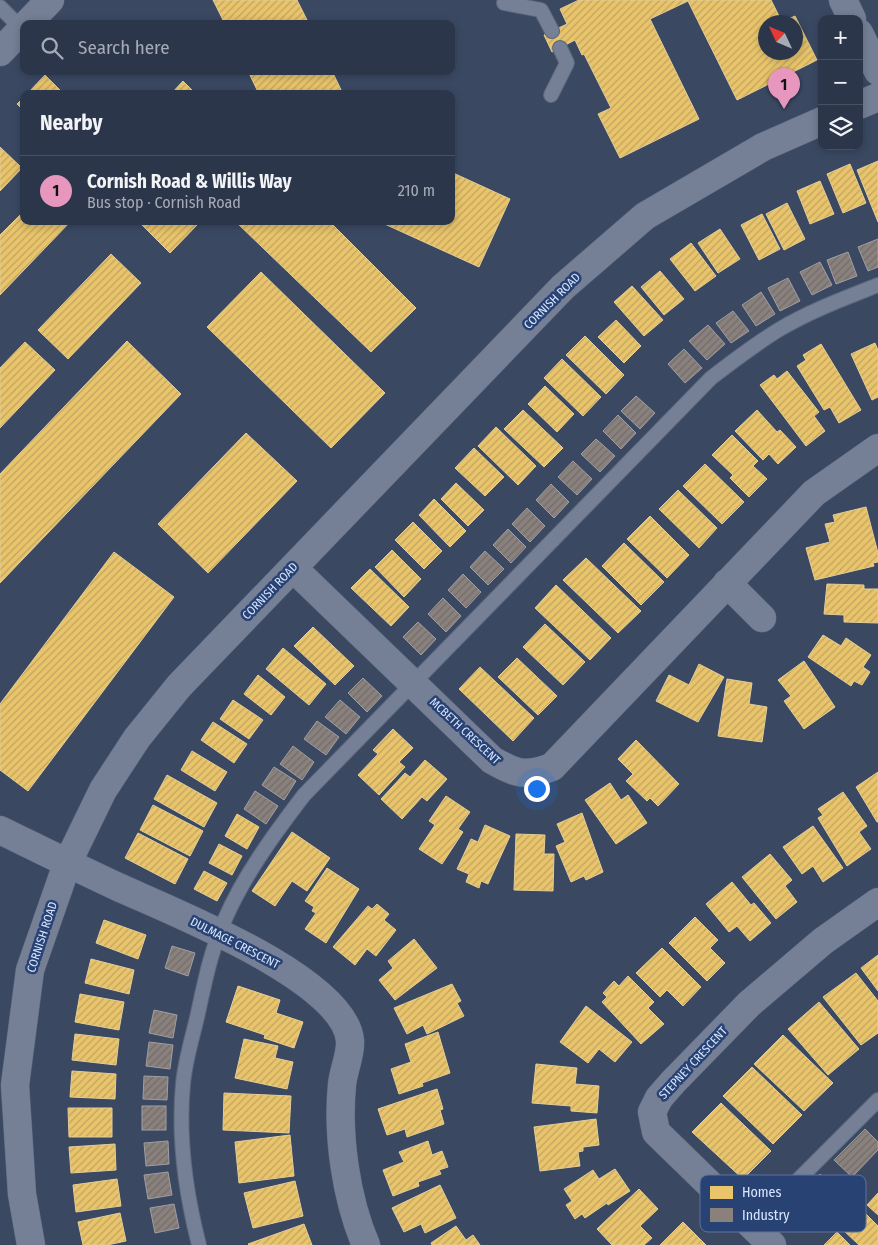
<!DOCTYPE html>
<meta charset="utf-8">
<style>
body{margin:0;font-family:"Fira Sans Condensed",sans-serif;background:#343e51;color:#f1f3f6}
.controls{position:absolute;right:15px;top:15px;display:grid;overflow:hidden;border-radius:10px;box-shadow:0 2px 8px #0003}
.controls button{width:45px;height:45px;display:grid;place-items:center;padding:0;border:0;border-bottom:1px solid #485062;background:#2c364a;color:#f1f3f6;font:25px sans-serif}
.compass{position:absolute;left:758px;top:15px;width:45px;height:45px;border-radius:50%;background:#2c364a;box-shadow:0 2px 8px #0003;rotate:314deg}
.you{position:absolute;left:536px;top:788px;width:18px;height:18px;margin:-12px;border:4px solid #fff;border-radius:50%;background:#1a73e8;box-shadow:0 0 0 8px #1a73e833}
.badge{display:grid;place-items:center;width:32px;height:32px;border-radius:50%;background:#e797bd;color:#111;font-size:16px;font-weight:700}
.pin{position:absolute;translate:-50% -41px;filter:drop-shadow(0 1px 2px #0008)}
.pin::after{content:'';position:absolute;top:26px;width:18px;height:15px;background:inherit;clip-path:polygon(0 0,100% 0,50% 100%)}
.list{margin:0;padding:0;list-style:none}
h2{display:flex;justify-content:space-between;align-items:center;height:65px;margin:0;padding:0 20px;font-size:21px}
h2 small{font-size:16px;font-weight:400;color:#a6abb5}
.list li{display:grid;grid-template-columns:32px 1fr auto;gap:15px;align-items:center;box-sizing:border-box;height:70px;padding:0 20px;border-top:1px solid #485062}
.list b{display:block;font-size:19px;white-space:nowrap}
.list p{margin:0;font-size:16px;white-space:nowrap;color:#a6abb5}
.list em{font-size:16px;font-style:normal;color:#a6abb5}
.icon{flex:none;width:28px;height:28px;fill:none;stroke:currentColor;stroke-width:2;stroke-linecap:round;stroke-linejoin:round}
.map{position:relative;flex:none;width:878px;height:1245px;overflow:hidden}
.search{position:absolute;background:#2c364a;box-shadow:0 2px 8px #0003;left:20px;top:20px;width:435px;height:55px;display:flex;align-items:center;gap:12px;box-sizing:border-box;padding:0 18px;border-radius:10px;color:#a6abb5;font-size:19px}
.panel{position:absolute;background:#2c364a;box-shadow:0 2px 8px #0003;left:20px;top:90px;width:435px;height:135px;border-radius:10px}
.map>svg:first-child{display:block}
.homes{fill:url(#homes-hatch);stroke:#e4ce96;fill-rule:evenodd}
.industry{fill:url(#industry-hatch);stroke:#a19fa3}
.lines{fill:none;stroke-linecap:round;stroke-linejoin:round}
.service-casing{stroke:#5b677c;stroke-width:16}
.minor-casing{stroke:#5b677c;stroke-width:29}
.tertiary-casing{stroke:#5b677c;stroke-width:29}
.service{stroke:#757f95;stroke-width:14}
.minor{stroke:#757f95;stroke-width:28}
.tertiary{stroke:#757f95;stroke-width:28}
.labels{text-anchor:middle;stroke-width:5;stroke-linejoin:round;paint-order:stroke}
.street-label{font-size:12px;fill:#d8e6fe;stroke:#284274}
.key{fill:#284274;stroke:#5d739d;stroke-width:1}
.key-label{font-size:14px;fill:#d8e6fe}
</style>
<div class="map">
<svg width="878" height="1245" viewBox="0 0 878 1245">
<defs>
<pattern id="homes-hatch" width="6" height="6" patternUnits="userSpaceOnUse" patternTransform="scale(1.25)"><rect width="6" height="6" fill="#e9c46a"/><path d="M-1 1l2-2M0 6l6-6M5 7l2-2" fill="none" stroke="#bfa462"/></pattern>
<pattern id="industry-hatch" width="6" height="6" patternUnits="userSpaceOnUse" patternTransform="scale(1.25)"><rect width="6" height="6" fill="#8a817c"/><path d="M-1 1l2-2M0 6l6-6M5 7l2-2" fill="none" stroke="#706c6b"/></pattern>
</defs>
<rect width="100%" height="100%" fill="#3a4862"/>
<g class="homes">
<polygon points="213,0 297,0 309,24 225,24"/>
<path d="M579,0H771L782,22L795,16L817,60L737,100L688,1L650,19L699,119L620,158L598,114L611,108L584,54L582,55L575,40L552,52L544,35L567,24L560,9ZM766,22H796V52H766Z"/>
<polygon points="248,71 332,71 343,94 259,94"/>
<polygon points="45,75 64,94 27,94"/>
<polygon points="183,81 196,94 171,94"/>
<polygon points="24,97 24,111 17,104"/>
<polygon points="0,147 22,168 0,191"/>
<polygon points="878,161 878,222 857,170"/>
<polygon points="850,164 866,203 843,213 827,174"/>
<polygon points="451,172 510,199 479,267 378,221 451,221"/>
<polygon points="820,181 834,214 810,224 797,191"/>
<polygon points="787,203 805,239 784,250 766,214"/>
<polygon points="24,211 24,221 71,221 0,295 0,235"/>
<polygon points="762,214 780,249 759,260 741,225"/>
<polygon points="138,221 196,221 198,224 170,253"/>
<polygon points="235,221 329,221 416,308 371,352"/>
<polygon points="720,229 740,259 718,273 698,243"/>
<polygon points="691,243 716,276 695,291 670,259"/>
<polygon points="111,254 141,283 68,359 38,330"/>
<polygon points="660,271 684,299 664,315 641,287"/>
<polygon points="261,272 385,393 331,448 207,327"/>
<polygon points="632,286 663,320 644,336 614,302"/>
<polygon points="616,320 641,346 624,363 598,337"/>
<polygon points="585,336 624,375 606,394 566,355"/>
<polygon points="127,341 181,394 0,583 0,474"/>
<polygon points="25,342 55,370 0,428 0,368"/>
<polygon points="875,343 878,350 878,397 872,400 851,354"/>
<polygon points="821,344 861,410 839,423 830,407 824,410 797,366 806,360 803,355"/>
<polygon points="562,359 601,397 583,416 544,378"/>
<polygon points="787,371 819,412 814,416 825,431 806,446 760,385 774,375 777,379"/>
<polygon points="545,386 574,414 557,432 528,404"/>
<polygon points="523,410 563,448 544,467 504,429"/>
<polygon points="757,410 777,432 780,430 796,447 778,464 769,454 763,460 735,431"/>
<polygon points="496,427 536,466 518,485 478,446"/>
<polygon points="246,433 297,481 208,573 158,524"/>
<polygon points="732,435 758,461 753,466 767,479 749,497 730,478 733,475 712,455"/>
<polygon points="474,448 504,477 485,496 455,468"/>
<polygon points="705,464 744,502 722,524 683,486"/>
<polygon points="456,483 484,510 468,526 441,499"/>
<polygon points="678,490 717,528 699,548 659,509"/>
<polygon points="434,499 466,531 450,547 419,515"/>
<polygon points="866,507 878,553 878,562 873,563 874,566 815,580 806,548 830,542 825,524 835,522 833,515"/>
<polygon points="650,516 689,555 667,578 627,539"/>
<polygon points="413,522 442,551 424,569 395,540"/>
<polygon points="624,543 664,582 641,605 602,566"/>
<polygon points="392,550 421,579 404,597 375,567"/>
<polygon points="114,552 174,597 28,791 0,770 0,704"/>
<polygon points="586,558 641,611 618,633 563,580"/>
<polygon points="370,569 409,607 391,626 351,588"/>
<polygon points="827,584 864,585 864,589 878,589 878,623 844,622 844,615 824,614"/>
<polygon points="556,585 611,638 590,660 535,608"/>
<polygon points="545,624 585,662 563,685 523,647"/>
<polygon points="313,627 354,666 335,685 294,646"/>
<polygon points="823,635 841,646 846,638 871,655 863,667 870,672 862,685 854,681 851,686 808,657"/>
<polygon points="283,648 326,684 309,705 266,669"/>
<polygon points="517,658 557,696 538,715 498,677"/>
<polygon points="804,661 835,707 804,729 784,701 791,696 778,680"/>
<polygon points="699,664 724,677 698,722 656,701 669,675 689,685"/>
<polygon points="480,667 534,718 513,741 459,689"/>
<polygon points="258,675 285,697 271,715 244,694"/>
<polygon points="727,679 752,683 749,704 767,707 762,742 718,736"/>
<polygon points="233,700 263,720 249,739 220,719"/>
<polygon points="213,722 247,744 234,763 201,740"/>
<polygon points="393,729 413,748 399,762 405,767 379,795 358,775 378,754 373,750"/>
<polygon points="636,740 679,784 658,806 650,798 647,801 626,781 633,774 618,759"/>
<polygon points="192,751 227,772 215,791 181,770"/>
<polygon points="425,760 447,779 427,801 422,797 402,819 381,799 405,773 410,777"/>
<polygon points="878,772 878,822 877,822 856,787"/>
<polygon points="167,775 217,803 204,827 154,799"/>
<polygon points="610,783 621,800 628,795 647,823 616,844 585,800"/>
<polygon points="843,792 867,826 859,832 871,849 847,866 818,818 823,815 818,809"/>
<polygon points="446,796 470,812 458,829 463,832 442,864 419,849 435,825 429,821"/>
<polygon points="153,805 203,831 190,856 140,830"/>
<polygon points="582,813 603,872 586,880 584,876 571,882 556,846 565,842 557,824"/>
<polygon points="237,814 259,827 247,849 225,836"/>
<polygon points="485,825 510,836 488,884 481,881 479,888 466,882 469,874 457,869 471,839 478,842"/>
<polygon points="813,826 843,868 823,882 813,866 802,874 783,847"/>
<polygon points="292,832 330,858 307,891 292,881 275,906 252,891"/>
<polygon points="138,833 188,859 175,884 125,858"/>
<polygon points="516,834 545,835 544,854 554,854 553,891 514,890"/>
<polygon points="219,844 242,856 232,875 209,863"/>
<polygon points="770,854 792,880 785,886 797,902 776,919 742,877"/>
<polygon points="327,868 359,889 326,943 305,929 316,913 312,911 314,907 305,901"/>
<polygon points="204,871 227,883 217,901 194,889"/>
<polygon points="732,882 751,905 754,903 771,923 750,941 737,926 729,932 706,904"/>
<polygon points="377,904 389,914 384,920 396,930 376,956 367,949 355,965 333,947 368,906 372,909"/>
<polygon points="695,917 718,940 710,948 725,963 707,981 669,943"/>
<polygon points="104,920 146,935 138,959 96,943"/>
<polygon points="414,939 437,968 395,1000 379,980 393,968 388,961"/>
<polygon points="662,948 701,987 683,1006 667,990 660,997 636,973"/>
<polygon points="878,955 878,991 861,968"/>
<polygon points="91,959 134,970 129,994 85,983"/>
<polygon points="856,973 878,1001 878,1033 861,1045 823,997"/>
<polygon points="628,976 654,1002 648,1008 664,1024 641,1044 602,1002 607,997 603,993 614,981 619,986"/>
<polygon points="452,984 461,1001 457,1003 464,1016 427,1034 423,1025 407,1034 394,1008"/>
<polygon points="238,986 280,1000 276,1013 303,1022 294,1048 264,1038 265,1035 226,1022"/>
<polygon points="80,994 124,1002 119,1030 75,1022"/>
<polygon points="819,1002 859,1049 828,1075 788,1029"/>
<polygon points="586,1006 632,1042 615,1062 599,1049 588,1063 560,1042"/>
<polygon points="438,1032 450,1073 422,1083 423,1086 399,1094 391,1069 411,1062 405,1044"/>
<polygon points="75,1034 119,1039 116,1065 72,1060"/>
<polygon points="783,1035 833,1083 804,1111 754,1064"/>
<polygon points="244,1039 278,1046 275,1058 293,1062 287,1089 235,1078"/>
<polygon points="536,1064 577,1068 575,1084 599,1086 597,1113 571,1111 571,1106 532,1103"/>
<polygon points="752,1067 802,1115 773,1144 723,1096"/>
<polygon points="72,1071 116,1074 115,1099 70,1097"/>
<polygon points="437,1089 443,1109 440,1110 444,1124 407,1137 405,1129 387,1135 378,1109"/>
<polygon points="224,1093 291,1096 289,1133 223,1130"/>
<polygon points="721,1103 771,1151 743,1179 692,1132"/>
<polygon points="68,1108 112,1108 112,1137 69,1137"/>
<polygon points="596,1119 599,1145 583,1147 583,1151 578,1152 580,1166 540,1171 534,1127"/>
<polygon points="290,1135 294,1176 239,1183 235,1142"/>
<polygon points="428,1141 432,1155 442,1151 448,1167 439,1170 441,1174 418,1182 419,1186 393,1196 383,1170 404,1162 399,1152"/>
<polygon points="115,1144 116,1170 71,1173 69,1147"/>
<polygon points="615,1169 630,1191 608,1205 607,1203 585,1218 582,1214 575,1219 566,1205 572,1201 564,1189 593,1170 599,1179"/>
<polygon points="117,1179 121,1206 76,1212 73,1185"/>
<polygon points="295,1181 303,1216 253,1228 244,1193"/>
<polygon points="440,1185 456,1218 425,1233 421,1224 404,1232 392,1208"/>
<polygon points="639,1189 658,1209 640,1226 652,1238 644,1245 612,1245 597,1229"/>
<polygon points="878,1193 878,1215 867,1205"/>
<polygon points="860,1208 878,1226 878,1245 859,1245 841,1228"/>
<polygon points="120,1213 126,1241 107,1245 83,1245 78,1222"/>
<polygon points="683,1222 706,1245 660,1245"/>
<polygon points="304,1224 312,1245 249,1245 248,1244"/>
<polygon points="456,1226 466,1240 473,1235 480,1245 432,1245 431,1243"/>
<polygon points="837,1232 850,1245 824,1245"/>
</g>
<g class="industry">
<polygon points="878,239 878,267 868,271 858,247"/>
<polygon points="848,252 857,276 836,284 827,260"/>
<polygon points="820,262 832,285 812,295 800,272"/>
<polygon points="788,278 800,301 780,311 768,288"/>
<polygon points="761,292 775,314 756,326 742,305"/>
<polygon points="733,311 749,331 731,343 716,323"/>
<polygon points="708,325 725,344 707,360 689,341"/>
<polygon points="684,349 702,368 685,383 668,364"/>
<polygon points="636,396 655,413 640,429 621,411"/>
<polygon points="618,415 636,433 621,449 603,431"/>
<polygon points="596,439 615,456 600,472 581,454"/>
<polygon points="573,461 592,479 577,495 558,477"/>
<polygon points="551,484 569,502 554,518 536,500"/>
<polygon points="527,508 545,526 530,542 512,524"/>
<polygon points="508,529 526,547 511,563 493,545"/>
<polygon points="485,551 504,569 488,585 470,567"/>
<polygon points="463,574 481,592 466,608 448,590"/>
<polygon points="443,598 461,616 446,632 428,614"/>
<polygon points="418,622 436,639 421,655 403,637"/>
<polygon points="363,678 382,696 367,712 348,693"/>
<polygon points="340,700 360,717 346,734 325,717"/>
<polygon points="317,721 339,737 326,755 304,739"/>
<polygon points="293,746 314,762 302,780 280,764"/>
<polygon points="274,767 296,781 284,800 262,785"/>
<polygon points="255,791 278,806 266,824 244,809"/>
<polygon points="172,946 195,953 188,976 165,968"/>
<polygon points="154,1010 177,1015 173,1038 149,1033"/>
<polygon points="149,1042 173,1045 170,1069 146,1066"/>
<polygon points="144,1076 168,1077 167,1100 143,1099"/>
<rect x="142" y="1106" width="24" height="24"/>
<polygon points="865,1129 878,1142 878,1150 852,1177 834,1160"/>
<polygon points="168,1141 169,1164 146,1166 144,1143"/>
<polygon points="168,1172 172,1195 148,1199 144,1175"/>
<polygon points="820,1174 838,1191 822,1208 804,1191"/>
<polygon points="174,1204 179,1228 155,1233 150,1208"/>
</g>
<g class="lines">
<g class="service-casing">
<g id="service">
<polyline points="504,3 541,10 552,31"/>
<polyline points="0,7 22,29"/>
<polyline points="551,95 567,63 560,48"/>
<polyline points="752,1226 878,1100"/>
<path d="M199,1245C186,1194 178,1136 183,1084C185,1060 193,1036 198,1013C205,981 211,950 225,919C244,875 275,833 304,795L711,378C733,361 755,344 780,329C810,311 845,298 878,285"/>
</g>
</g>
<g class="minor-casing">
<g id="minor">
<polyline points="843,0 852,19"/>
<polyline points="27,24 50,0"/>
<polyline points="859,33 878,71"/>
<polyline points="0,52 24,27"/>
<path d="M293,568L492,760C516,774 525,777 552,767L814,493L878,448"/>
<polyline points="727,583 762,618"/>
<path d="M0,830C39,849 77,868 116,886C168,910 346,979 350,1041C351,1055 343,1071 342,1085C337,1135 346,1199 366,1245"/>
<polyline points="772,1245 656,1132 652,1112 659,1098 673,1082 749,1004 823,941 878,902"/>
</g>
</g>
<g class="tertiary-casing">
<g id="tertiary">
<polyline points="859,105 878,97"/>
<polyline points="31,1245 22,1194 15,1085 30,970 67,864 103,790 137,738 179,686 563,287 645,216 763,147 822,121"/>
</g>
</g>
<use href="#service" class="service"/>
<use href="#minor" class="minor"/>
<use href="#tertiary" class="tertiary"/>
</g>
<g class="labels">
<g class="street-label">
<text transform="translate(552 301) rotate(-45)" y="4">CORNISH ROAD</text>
<text transform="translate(270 591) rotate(-46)" y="4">CORNISH ROAD</text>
<text transform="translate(465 731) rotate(43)" y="4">MCBETH CRESCENT</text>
<text transform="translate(42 937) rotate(-72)" y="4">CORNISH ROAD</text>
<text transform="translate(235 943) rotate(27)" y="4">DULMAGE CRESCENT</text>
<text transform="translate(693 1063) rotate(-47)" y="4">STEPNEY CRESCENT</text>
</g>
</g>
<rect x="700" y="1175" width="166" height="57" rx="8" class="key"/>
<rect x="710" y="1186" width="23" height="13" fill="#e9c46a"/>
<rect x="710" y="1208" width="23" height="14" fill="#8a817c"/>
<g class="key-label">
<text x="742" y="1197">Homes</text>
<text x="742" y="1220">Industry</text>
</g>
</svg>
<div class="controls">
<button>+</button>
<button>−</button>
<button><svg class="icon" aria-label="layers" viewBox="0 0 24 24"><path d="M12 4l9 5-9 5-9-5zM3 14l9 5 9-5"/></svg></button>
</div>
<svg class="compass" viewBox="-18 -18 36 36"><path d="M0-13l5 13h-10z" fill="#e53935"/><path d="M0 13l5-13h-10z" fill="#a6abb5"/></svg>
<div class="you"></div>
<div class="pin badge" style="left:784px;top:109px">1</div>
<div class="search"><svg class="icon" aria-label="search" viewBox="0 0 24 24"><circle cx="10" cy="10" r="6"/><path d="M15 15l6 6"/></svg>Search here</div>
<section class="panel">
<h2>Nearby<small></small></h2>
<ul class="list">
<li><span class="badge">1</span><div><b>Cornish Road &amp; Willis Way</b><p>Bus stop · Cornish Road</p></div><em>210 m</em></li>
</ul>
</section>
</div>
